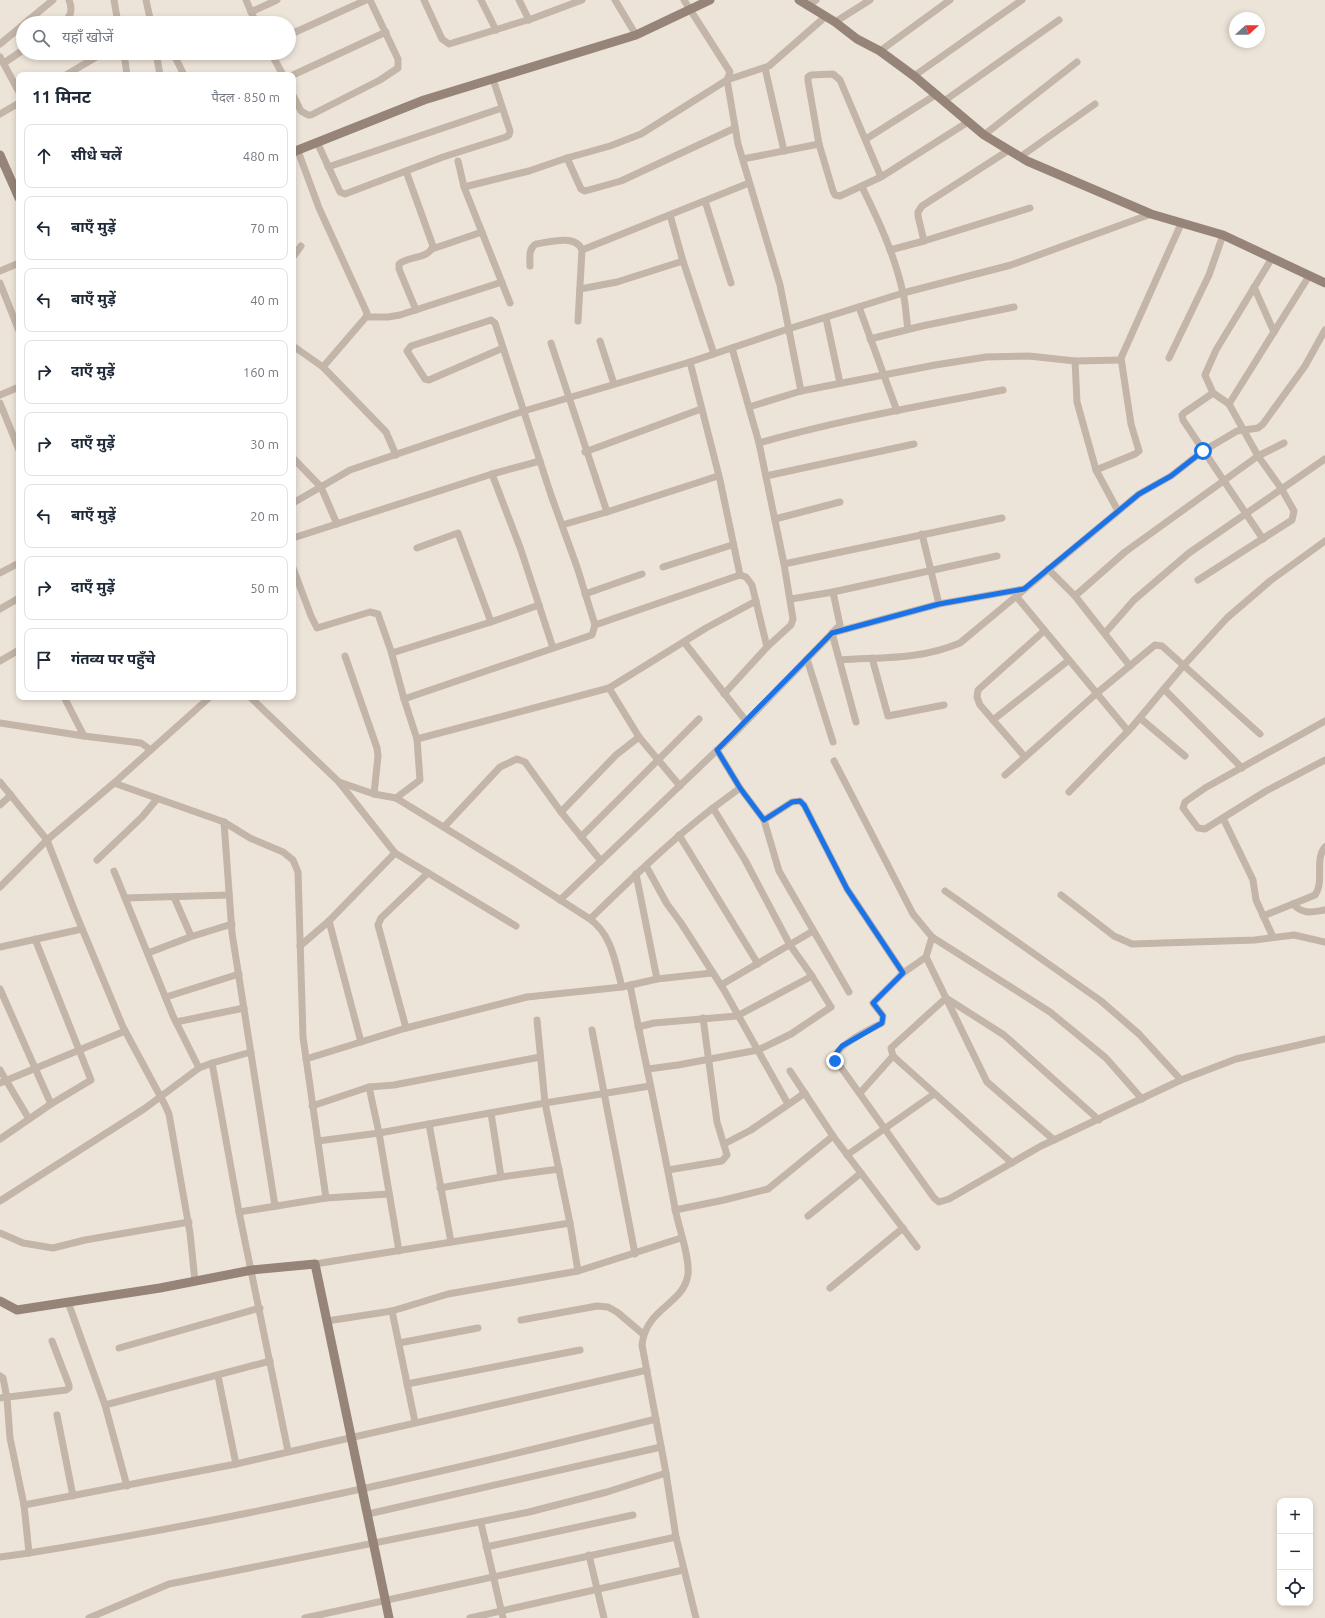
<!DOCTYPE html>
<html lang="hi">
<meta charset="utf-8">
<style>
body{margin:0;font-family:Ubuntu,"Noto Sans Devanagari",sans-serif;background:#f6f6f7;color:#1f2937}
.controls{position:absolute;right:12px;bottom:12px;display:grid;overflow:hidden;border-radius:8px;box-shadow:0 2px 6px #0003}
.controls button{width:36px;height:36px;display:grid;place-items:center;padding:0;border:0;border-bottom:1px solid #e0e1e3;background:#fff;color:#1f2937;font:20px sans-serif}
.compass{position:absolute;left:1229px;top:12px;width:36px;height:36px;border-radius:50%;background:#fff;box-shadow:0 2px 6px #0003;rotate:69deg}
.stop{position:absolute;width:12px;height:12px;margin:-9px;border:3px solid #1a73e8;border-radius:50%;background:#fff}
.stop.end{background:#1a73e8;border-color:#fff;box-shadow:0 1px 4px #0008}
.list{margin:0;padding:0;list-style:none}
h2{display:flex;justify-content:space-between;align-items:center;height:52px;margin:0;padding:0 16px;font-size:17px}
h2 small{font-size:13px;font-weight:400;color:#747a83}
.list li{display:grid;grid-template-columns:26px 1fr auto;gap:12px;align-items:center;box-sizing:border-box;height:64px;margin:0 8px 8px;padding:0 8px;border:1px solid #e0e1e3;border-radius:8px}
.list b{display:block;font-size:15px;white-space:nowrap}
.list em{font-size:13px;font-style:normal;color:#747a83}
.icon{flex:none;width:22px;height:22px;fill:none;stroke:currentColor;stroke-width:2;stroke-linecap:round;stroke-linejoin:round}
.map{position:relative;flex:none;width:1325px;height:1618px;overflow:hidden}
.search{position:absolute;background:#fff;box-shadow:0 2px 6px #0003;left:16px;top:16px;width:280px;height:44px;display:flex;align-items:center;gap:10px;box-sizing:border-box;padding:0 14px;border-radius:22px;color:#747a83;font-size:15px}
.panel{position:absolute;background:#fff;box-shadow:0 2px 6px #0003;left:16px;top:72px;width:280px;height:628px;border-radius:8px}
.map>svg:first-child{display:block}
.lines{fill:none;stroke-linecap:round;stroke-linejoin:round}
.street{stroke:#c3b5a7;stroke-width:7}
.secondary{stroke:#968478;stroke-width:9}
.route{stroke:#1a73e8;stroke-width:5}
</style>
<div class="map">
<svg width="1325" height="1618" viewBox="0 0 1325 1618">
<rect width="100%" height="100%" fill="#ede4d9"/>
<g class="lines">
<g class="street">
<polyline points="114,0 118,23"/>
<polyline points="146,0 151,23"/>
<polyline points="246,0 256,23"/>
<polyline points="424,0 442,39 449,44 534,18 582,0"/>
<polyline points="481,0 496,30"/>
<polyline points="519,0 529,20"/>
<polyline points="615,0 636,35"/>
<polyline points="684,0 730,72 727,80 738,144 780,285 801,391"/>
<polyline points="807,6 816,0"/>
<polyline points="251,12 277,0"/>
<polyline points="835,22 870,0"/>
<polyline points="25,23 53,0"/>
<path d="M63,23C71,16 73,10 69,0"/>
<polyline points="289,35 366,0"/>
<polyline points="0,44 23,25"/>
<polyline points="880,51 950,0"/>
<polyline points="124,53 127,75"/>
<polyline points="156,53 160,75"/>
<polyline points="173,53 184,75"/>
<polyline points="271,53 283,75"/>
<polyline points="0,57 19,92"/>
<polyline points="4,63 23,50"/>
<polyline points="765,68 784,151"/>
<polyline points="66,75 103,53"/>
<polyline points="293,75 386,32"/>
<polyline points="914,76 1022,0"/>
<polyline points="293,95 301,111 308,115 311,115 380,80 398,68 398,59 370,0"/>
<polyline points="944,101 1059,20"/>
<polyline points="0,114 19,103"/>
<polyline points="984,135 1077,62"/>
<polyline points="866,139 937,94"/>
<polyline points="317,142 340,192 345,194 443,157 506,137 509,135 510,131 493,79"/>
<polyline points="298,151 319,208 367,313 366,317 323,367"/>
<polyline points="1020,157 1095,104"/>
<polyline points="567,158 581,189 585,191 621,181 735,128"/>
<polyline points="743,159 819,144"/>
<polyline points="458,161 464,187 510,303"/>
<polyline points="328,167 502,108"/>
<path d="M406,171L433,246C429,259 408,256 399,264V269L416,310"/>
<polyline points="881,177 840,80 833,74 811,75 808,77 808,81 819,144 833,191 835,195 840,196 881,177 968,122"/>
<polyline points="464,187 529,171 567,158 610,146 641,134 727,80 769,66 825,17"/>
<path d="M862,187C879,221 895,256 903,293C906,305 906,317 908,329"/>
<polyline points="705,201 731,283"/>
<polyline points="670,215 683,261 714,354"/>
<polyline points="924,241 918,216 918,212 922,206 1009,150"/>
<polyline points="432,249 482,232"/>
<polyline points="890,250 924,241 1030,208"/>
<polyline points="293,257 301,246"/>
<path d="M530,266C530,257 528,249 536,244C549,242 576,234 582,250"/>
<polyline points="0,271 19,263"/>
<polyline points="0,283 19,331"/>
<polyline points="1254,287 1274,332"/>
<polyline points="580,289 617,282 683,261"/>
<polyline points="859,307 897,411"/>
<polyline points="366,317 388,317 400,315 502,282"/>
<polyline points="826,318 840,383"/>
<polyline points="578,321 582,250 749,183"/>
<polyline points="870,339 922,326 1014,307"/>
<polyline points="600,341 614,384"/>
<polyline points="551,343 607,512"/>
<polyline points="293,346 323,367 386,432 396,455"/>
<polyline points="1169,358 1209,275 1223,235"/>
<polyline points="1075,361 1077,402 1096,470 1118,511"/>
<polyline points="690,362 720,480 740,575"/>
<polyline points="1213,393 1184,413 1182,415 1183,420 1263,539"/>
<polyline points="0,395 19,387"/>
<polyline points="0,403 19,450"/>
<polyline points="1229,404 1309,276"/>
<polyline points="749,407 801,391 935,365 986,357 1029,356 1075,361 1121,360"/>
<path d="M759,443C839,420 921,406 1003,390"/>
<polyline points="585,452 701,409"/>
<polyline points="293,458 321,487 337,524"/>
<polyline points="540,461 492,474 521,550 553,648"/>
<polyline points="1096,470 1135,454 1139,451 1131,424 1121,358 1181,224"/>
<polyline points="766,476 914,444"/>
<polyline points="293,503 350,470 524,411 690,362 788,329 903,293 1011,265 1151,214"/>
<polyline points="775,519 840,502"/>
<polyline points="562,525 607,512 718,476"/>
<polyline points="293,538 492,474"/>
<polyline points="417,548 458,533 491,622"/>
<polyline points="784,564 1002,518"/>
<polyline points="663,567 732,545"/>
<polyline points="293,568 311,616 317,628 370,612 378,614 391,651 404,699 592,635 595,625 577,567 551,495 495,323 491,320 411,346 407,351 425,379 429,380 503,348"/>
<polyline points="1048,569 1075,596 1130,666"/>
<polyline points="0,573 19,563"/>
<polyline points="1198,580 1292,520 1294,511 1281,488 1258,456 1229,404 1213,393 1205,375 1216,350 1272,258"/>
<polyline points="833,592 997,556"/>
<polyline points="585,594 642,574"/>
<polyline points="1016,596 1128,731"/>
<polyline points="1075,596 1125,552 1258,456 1284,443"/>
<polyline points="939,604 1024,589"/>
<polyline points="0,609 19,598"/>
<polyline points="595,625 740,575 746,577 752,585 767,647"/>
<polyline points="1105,633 1134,600 1189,553 1325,459"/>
<polyline points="684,642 746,721"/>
<polyline points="392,653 491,622 539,605"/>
<polyline points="345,656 377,748 378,756 374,794"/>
<polyline points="872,658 888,716 944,705"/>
<polyline points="807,659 833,742"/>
<path d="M840,660C883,657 919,660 960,643L1139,494L1171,476L1203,451L1237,431L1258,428L1263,424L1305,366L1325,330"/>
<polyline points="0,661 19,650"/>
<polyline points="609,688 639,737 680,786"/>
<polyline points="1164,689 1242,768"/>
<polyline points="724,694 767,647 791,625 793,619 784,564 759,443 732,348"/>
<polyline points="64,697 84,736"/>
<polyline points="210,697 114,783 224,822 250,838 283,852 293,860 298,872 303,1037 326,1198 239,1212 288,1451"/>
<polyline points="250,697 339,782 395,853 329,921 300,946"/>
<polyline points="1140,718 1185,756"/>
<polyline points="993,720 1069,660"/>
<polyline points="1325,721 1205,788 1185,802 1183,808 1198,828 1205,829 1266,791 1325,760"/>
<polyline points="856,722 832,633 939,604 922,534"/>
<polyline points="0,723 84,736 141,743 151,750"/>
<polyline points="417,739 609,688 706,628 756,601"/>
<polyline points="717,750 740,788"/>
<polyline points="1025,757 980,705 977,697 978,690 1044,631"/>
<polyline points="834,761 913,914 932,937"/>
<polyline points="1005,775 1097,693 1155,645 1162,646 1260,734"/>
<polyline points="0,782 47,840 76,914 123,1027 165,1105 169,1114 190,1233 195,1281"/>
<path d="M339,782L374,794L396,798L512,869L590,919C629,881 669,842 713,808L745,860L790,945L812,976L831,1007L791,1034L758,1050L678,1065L648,1069"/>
<polyline points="1069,792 1132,727 1184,665 1227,618 1270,581 1325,541"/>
<polyline points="396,798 420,780 417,739 404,699"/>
<polyline points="0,805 11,795"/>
<polyline points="713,808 740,788 764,820 792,802 800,801 804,805 847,889 903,973 926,957 987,1082 1054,1140 1181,1080 1236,1059 1325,1039"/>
<polyline points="561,812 616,755 639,737"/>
<polyline points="1223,818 1253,880 1256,900 1273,937"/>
<polyline points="764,820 779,871 849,992"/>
<polyline points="224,822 232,933 275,1206"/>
<polyline points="444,827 500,767 517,759 525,762 561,812 601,861"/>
<polyline points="679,835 758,964"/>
<polyline points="581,837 699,719"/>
<polyline points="395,853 516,926"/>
<polyline points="97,860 142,817 157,799"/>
<polyline points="646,866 667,904 681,923 724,990 788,1104"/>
<polyline points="114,871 173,1016 199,1068"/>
<polyline points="636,874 657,979"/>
<polyline points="0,887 47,840 114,783"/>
<polyline points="945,891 1101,1001 1139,1034 1181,1080"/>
<polyline points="1061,895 1114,936 1132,944 1255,940 1294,935 1325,942"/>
<polyline points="174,897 191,936"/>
<polyline points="126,898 229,895"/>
<polyline points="560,900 734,734 840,625 833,592 791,599"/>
<path d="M1293,904C1303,915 1312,912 1325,910"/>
<path d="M1263,916L1315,895C1325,881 1314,860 1325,847"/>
<path d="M590,919C612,935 615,962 622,987"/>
<polyline points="329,921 361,1042"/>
<polyline points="0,947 82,929"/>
<polyline points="148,953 190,937 232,924"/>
<polyline points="926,957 932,937 1050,1012 1106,1058 1142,1099"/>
<path d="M903,973L873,1003L883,1016L882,1023C871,1029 834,1046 835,1059L934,1198L939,1202L949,1199L1041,1146L1054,1140"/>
<path d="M630,985C645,1060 661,1134 675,1208C678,1226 690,1257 688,1274C684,1305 646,1307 642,1345L666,1473L676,1537L696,1618"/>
<polyline points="721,985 813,931"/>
<polyline points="0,989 51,1104"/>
<polyline points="166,997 239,974"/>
<polyline points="176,1022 244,1008"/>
<polyline points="638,1027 654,1023 737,1016 812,976"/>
<polyline points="406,1028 378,925 381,918 428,873"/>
<polyline points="592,1030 635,1254"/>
<polyline points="893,1056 891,1048 946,998 1004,1035 1099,1120"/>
<polyline points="306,1059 406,1028 527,997 622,987 657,979 712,973"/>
<polyline points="0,1070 29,1119"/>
<polyline points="790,1071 833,1136 917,1247"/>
<polyline points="0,1083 125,1031"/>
<polyline points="860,1093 893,1056 1012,1163"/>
<polyline points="312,1106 369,1087 394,1085 540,1057"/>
<polyline points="491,1113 501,1177"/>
<polyline points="429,1124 451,1242"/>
<polyline points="0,1139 51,1104 91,1080 35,939"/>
<polyline points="318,1141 379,1133 369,1087"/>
<polyline points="724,1144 751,1130 805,1093"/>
<polyline points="847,1155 934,1094"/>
<polyline points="668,1170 722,1161 727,1155 717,1122 703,1018"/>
<polyline points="440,1188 501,1177 559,1169"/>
<polyline points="326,1198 389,1194"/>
<polyline points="0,1201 144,1109 199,1068 212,1063"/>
<polyline points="675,1210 724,1200 768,1189 833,1136"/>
<polyline points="239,1212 212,1063 251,1052"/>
<polyline points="808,1216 861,1173"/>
<polyline points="570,1223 545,1103 650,1086"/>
<polyline points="0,1233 23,1243 53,1248 85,1240 189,1222"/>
<polyline points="399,1251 379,1133 545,1103 537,1020"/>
<polyline points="315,1264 570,1223 578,1271 681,1238"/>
<polyline points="830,1288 903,1228"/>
<polyline points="68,1302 105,1405 127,1486"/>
<polyline points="392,1311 415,1422"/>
<polyline points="521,1320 597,1306 608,1307 617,1312 643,1334"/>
<polyline points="327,1321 392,1311 448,1294 578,1271"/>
<polyline points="399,1343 478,1328"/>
<polyline points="119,1348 260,1308"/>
<polyline points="0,1376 3,1378 7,1398 10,1438 24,1505 29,1553 0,1557"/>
<polyline points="218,1376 236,1464"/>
<polyline points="407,1384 580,1350"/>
<polyline points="0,1398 66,1390 69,1388 69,1385 52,1341"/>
<polyline points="105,1405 270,1361"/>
<polyline points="57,1415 73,1496"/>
<polyline points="24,1505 236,1464 647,1370"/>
<polyline points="368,1514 661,1447"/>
<polyline points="481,1523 503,1618"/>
<polyline points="486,1547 633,1515"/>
<path d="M29,1553C240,1519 449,1471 656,1419"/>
<polyline points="589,1555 604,1618"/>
<polyline points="89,1618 169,1584 529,1512 607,1492 666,1473"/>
<polyline points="305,1618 676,1537"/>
<polyline points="470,1618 683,1570"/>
</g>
<g class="secondary">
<polyline points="799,0 835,22 857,39 880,51 914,76 984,135 1027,161 1151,214 1223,235 1325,283"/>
<polyline points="293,152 424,100 636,35 710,0"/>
<polyline points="0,155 19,198"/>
<polyline points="0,1301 17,1310 160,1288 252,1270 315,1264 389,1618"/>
</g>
</g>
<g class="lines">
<polyline class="route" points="835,1061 834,1056 842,1046 882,1023 883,1016 873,1003 903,973 847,889 804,805 800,801 792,802 764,820 740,788 717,750 832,633 939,604 1024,589 1139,494 1171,476 1203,451"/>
</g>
</svg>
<div class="controls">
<button>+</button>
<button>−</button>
<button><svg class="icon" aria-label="locate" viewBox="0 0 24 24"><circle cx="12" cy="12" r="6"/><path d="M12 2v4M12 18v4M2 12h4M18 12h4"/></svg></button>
</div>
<svg class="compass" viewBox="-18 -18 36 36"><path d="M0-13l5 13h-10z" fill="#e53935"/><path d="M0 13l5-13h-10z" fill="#747a83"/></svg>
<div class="stop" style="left:1203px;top:451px"></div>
<div class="stop end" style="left:835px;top:1061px"></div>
<div class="search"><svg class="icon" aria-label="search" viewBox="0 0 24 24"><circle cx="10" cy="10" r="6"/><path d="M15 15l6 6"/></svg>यहाँ खोजें</div>
<section class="panel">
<h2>11 मिनट<small>पैदल · 850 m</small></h2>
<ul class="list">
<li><svg class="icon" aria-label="ahead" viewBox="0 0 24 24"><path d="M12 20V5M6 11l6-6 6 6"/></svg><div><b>सीधे चलें</b></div><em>480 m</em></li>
<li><svg class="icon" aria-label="left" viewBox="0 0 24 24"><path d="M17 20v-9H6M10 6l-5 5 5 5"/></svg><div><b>बाएँ मुड़ें</b></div><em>70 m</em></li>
<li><svg class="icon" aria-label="left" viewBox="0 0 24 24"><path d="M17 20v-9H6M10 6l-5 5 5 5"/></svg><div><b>बाएँ मुड़ें</b></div><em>40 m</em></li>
<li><svg class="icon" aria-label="right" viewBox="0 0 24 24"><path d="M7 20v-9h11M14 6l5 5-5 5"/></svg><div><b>दाएँ मुड़ें</b></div><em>160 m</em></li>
<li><svg class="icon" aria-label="right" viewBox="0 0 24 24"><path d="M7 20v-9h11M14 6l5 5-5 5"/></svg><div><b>दाएँ मुड़ें</b></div><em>30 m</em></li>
<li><svg class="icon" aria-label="left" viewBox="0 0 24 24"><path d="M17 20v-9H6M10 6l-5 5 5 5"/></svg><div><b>बाएँ मुड़ें</b></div><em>20 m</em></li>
<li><svg class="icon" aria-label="right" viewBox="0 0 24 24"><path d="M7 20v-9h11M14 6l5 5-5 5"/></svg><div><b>दाएँ मुड़ें</b></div><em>50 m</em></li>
<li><svg class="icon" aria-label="arrive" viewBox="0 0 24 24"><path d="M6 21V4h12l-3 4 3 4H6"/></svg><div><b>गंतव्य पर पहुँचे</b></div></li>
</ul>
</section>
</div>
